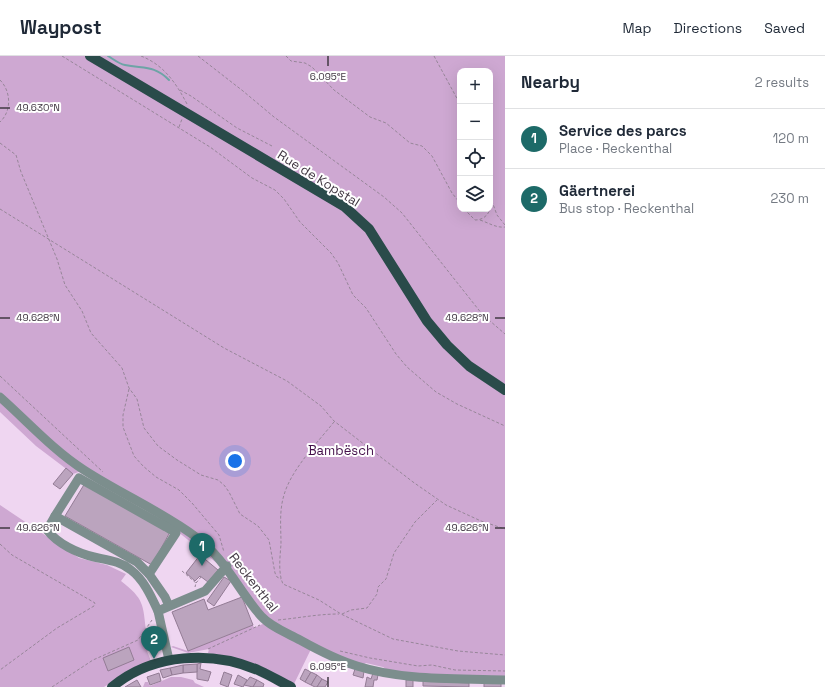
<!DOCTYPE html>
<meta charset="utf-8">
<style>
body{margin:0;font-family:"Space Grotesk",sans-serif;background:#f2f2f3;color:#1f2937}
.controls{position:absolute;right:12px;top:12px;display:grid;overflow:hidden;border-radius:8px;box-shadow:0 4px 16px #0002}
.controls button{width:36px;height:36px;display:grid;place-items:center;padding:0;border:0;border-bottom:1px solid #e0e1e3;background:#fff;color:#1f2937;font:20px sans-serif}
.you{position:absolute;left:235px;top:405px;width:14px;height:14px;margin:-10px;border:3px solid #fff;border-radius:50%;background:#1a73e8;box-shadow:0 0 0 6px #1a73e833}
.badge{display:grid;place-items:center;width:26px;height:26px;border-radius:50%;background:#1d6a68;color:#fff;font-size:13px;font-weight:700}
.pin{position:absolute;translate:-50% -33px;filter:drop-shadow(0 1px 2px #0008)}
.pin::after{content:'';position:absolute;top:21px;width:14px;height:12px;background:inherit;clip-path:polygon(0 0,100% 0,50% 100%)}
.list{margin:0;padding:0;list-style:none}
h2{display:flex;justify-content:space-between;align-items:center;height:52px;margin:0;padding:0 16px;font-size:17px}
h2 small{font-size:13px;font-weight:400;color:#747a83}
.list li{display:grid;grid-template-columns:26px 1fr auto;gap:12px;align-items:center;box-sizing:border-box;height:60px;padding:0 16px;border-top:1px solid #e0e1e3}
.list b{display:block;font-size:15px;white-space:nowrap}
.list p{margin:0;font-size:13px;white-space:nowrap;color:#747a83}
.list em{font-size:13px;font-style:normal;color:#747a83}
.icon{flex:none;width:22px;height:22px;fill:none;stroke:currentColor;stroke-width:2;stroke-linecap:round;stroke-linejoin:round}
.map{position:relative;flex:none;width:505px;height:631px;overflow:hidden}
header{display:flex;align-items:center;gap:24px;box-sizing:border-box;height:56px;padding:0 20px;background:#fff;border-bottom:1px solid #e0e1e3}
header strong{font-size:19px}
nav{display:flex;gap:22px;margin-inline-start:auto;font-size:14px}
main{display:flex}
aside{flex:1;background:#fff}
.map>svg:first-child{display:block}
.green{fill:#cea8d2;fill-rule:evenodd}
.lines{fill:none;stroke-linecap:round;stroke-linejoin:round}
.stream{stroke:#6da4a6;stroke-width:2}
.building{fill:#bba4be;stroke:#937c95}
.path{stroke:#978699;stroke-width:1;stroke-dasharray:3 2;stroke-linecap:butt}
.minor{stroke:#7c8e8d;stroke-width:9}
.major{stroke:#2a4b4a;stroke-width:10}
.ticks{fill:none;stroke:#423843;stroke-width:1.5}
.labels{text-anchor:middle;stroke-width:4;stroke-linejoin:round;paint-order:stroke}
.street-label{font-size:13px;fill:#423843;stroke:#fff}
.park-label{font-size:13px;fill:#44104a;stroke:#fff}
.ticks-label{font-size:10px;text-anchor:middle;fill:#423843;stroke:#fff;stroke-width:4;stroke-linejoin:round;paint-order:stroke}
</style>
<header>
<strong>Waypost</strong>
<nav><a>Map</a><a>Directions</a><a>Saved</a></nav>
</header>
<main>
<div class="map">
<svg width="505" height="631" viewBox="0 0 505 631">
<rect width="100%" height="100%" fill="#efd6f1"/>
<g class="green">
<path d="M0,0H505V624L393,618L383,611L366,607L359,611L312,591L294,628C265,612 242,602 208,597L209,593L188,597L171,591L173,590L188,595L253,569L254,572L267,566L224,513L177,475L84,414L73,418L36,390L0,356ZM460,15H490V153H460Z"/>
<path d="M0,449L79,502L107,509L126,518L121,525C144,543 143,548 146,575L152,573L161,585L162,593L153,596L152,593L147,595L151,605L133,612L104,631H0Z"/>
<polygon points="171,621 181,621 193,624 195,627 204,631 143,631 145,626 148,626 150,630"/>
</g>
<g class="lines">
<path class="stream" d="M108,0C113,3 119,8 125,9C144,13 154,9 169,24"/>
</g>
<g class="building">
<polygon points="66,412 73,418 60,433 53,428"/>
<polygon points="85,427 170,476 152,509 65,460"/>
<polygon points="200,499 218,514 208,526 200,520 195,525 186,517"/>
<polygon points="224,521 231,525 214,550 207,545"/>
<polygon points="242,541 253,569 188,595 172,556 204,543 208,554"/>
<polygon points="129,591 134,604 108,615 103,602"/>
<polygon points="201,607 200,613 211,616 208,625 197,623 197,608"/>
<polygon points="197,608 197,616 183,617 183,609"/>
<polygon points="183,609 183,617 172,619 170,612"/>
<polygon points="170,612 172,619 163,622 160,614"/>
<polygon points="305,613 311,616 305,626 300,623"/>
<polygon points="355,613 364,615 363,622 353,619"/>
<polygon points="224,616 232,619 228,631 220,628"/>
<polygon points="311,616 317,619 311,629 305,626"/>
<polygon points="159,617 161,625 150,629 147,621"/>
<polygon points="373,617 378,619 377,624 374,624 373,631 365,631 367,621 371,623"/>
<polygon points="238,619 247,624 243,631 234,628"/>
<polygon points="317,619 322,623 317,631 315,631 311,629"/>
<polygon points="250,621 257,624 253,631 244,629"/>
<polygon points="322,623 328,626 325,631 317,631"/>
<polygon points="137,624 141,631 125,631"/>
<polygon points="257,624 264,628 263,631 253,631"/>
<rect x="406" y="624" width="7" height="7"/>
<polygon points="423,625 469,627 469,631 423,630"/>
<rect x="484" y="627" width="17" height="4"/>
</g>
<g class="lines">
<g class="path">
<polyline points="62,0 210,91 252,122 275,134 284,143 300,166 331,197 338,207 353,239 366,252 396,298 407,311 436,336 457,348 505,370"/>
<path d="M141,0C164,9 176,27 187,48"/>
<polyline points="198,0 243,35 274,61 384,141 402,157 482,258 505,278"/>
<polyline points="286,0 291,5 305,7 312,11 334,34 370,61 386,67 410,87 422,90 432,100 452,137 460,147"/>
<polyline points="434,0 460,48"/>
<path d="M0,24C11,35 12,55 0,66"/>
<polyline points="180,34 191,40 237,72 272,90"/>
<polyline points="179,71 182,63"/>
<polyline points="0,87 16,99 21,116 57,203 65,229 82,255 91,277 122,312 129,332 137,343 144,372 158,390 177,404 201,419 218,424 224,429 229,436 240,458 258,470 269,484 275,517 277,521 281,523"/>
<polyline points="490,140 497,159 505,169"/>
<polyline points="0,153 224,292 287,325 321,350 334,365 413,426 446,449 481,465 505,473"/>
<path d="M464,153L475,164C485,164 490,157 492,147"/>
<path d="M480,164C489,167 496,172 505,171"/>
<polyline points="0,320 103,416"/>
<polyline points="129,333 123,359 123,371 134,400 143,410 156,421 179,434 192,447 219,479 224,496"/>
<path d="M334,366C317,387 291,414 284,439C279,455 281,472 281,488C280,501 278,517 283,528L319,544L341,558L393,583L458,595L505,599"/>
<polyline points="0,488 12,499 95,547 94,550 57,572 0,614"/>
<polyline points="182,515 196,527 195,531"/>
<polyline points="196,527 201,521"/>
<polyline points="342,558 351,554 367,552 377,538 378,531 386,523 394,497 415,466 437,444"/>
<path d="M278,564C299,562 318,558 339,558"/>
<polyline points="208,593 260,569"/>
<polyline points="340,595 370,602 418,610 432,609 455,614 505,615"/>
<polyline points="52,631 93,604 138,584 152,564"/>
</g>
<g class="minor">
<path d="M0,341C27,365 53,394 84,414C121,438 161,455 196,481C225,502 238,534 261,560C271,571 287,577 300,584C318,594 337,604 357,610C404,625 457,622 505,624"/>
<polyline points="55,460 79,422 166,471 176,477 149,518"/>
<path d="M158,555C151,540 144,524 131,514C120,505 107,504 94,501C77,497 58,488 47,474L55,460L137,506L149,518L165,541L169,550"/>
<polyline points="169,604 158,555 205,535 227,510"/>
</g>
<g class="major">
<polyline points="90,0 345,151 369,173 427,265 447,289 469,310 505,334"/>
<path d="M112,631C153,597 213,594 260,615C271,620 281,626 291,631"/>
</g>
</g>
<path class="ticks" d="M328,0V10M0,52H10M0,262H10M495,262H505M0,472H10M495,472H505M328,621V631"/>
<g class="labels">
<g class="street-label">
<text transform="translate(319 122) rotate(32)" y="5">Rue de Kopstal</text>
<text transform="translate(254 526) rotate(52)" y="5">Reckenthal</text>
</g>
<g class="park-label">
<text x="341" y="399">Bambësch</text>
</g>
</g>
<g class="ticks-label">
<text x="328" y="24">6.095°E</text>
<text x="38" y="55">49.630°N</text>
<text x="38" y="265">49.628°N</text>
<text x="467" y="265">49.628°N</text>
<text x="38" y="475">49.626°N</text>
<text x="467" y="475">49.626°N</text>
<text x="328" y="614">6.095°E</text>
</g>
</svg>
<div class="controls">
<button>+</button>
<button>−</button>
<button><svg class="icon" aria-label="locate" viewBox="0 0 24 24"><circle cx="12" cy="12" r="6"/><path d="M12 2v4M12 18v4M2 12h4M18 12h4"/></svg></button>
<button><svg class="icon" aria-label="layers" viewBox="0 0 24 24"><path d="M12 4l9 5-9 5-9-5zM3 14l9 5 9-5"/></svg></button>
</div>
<div class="you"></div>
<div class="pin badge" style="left:202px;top:510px">1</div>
<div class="pin badge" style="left:154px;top:603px">2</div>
</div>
<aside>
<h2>Nearby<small>2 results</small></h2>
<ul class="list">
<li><span class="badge">1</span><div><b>Service des parcs</b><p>Place · Reckenthal</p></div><em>120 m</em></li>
<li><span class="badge">2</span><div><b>Gäertnerei</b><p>Bus stop · Reckenthal</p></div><em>230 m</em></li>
</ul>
</aside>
</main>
